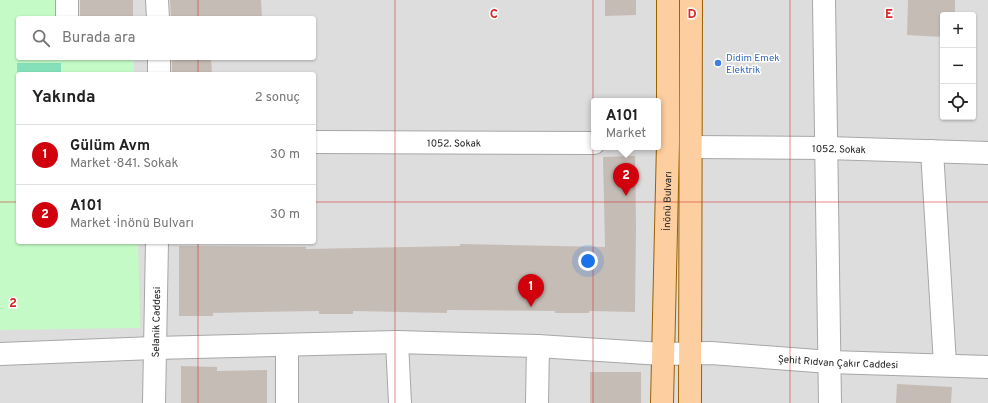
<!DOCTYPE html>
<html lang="tr">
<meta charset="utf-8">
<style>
body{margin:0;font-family:Overpass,sans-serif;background:#f2f2f2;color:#222}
.controls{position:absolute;right:12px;top:12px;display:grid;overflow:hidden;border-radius:4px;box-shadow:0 1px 3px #0004}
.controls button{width:36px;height:36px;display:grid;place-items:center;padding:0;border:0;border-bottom:1px solid #e0e0e0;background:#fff;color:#222;font:20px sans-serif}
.you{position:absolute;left:588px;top:261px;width:14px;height:14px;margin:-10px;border:3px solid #fff;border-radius:50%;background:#1a73e8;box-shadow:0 0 0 6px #1a73e833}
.badge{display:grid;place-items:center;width:26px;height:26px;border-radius:50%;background:#d0000c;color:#fff;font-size:13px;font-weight:700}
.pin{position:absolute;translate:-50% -33px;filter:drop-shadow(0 1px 2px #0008)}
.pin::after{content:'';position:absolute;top:21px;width:14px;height:12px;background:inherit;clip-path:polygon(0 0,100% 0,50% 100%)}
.popup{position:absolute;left:591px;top:98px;width:70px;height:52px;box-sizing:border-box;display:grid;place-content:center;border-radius:4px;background:#fff;filter:drop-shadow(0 1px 3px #0005);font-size:13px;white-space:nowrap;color:#767676}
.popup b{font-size:15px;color:#222}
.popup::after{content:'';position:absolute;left:50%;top:100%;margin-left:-8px;border:8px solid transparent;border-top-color:#fff}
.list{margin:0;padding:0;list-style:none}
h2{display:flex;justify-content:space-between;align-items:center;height:52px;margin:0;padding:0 16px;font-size:17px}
h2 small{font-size:13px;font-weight:400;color:#767676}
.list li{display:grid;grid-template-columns:26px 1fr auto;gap:12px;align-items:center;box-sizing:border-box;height:60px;padding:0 16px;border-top:1px solid #e0e0e0}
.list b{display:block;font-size:15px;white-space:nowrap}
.list p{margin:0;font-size:13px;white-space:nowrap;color:#767676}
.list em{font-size:13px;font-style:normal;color:#767676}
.icon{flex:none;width:22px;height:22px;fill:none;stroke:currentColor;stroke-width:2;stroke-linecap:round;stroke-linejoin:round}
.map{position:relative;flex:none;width:988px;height:403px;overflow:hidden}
.search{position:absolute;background:#fff;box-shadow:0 1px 3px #0004;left:16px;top:16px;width:300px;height:44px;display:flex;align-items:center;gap:10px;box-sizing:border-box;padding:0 14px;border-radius:4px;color:#767676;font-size:15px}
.panel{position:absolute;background:#fff;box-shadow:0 1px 3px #0004;left:16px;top:72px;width:300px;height:172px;border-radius:4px}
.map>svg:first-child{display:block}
.residential{fill:#dedddd;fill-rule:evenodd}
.park{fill:#c4fac6}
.pitch{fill:#84e0b8}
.building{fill:#c6bcb6}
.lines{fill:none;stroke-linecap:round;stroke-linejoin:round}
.minor-casing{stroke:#a7a7a7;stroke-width:24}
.major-casing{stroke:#9c6000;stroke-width:24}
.minor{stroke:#fff;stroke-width:22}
.major{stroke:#fdcfa0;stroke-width:22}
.grid{fill:none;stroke:#d62828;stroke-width:1;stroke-opacity:0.55}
.shop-dot{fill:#3f7fe0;stroke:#fff;stroke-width:1.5}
.labels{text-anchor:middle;stroke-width:3;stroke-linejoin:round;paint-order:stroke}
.shop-label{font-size:10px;fill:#366cbe;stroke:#fff;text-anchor:start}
.street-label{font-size:10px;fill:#202020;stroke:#fff}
.grid-label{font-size:13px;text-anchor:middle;font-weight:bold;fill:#d62828;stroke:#fff;stroke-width:3;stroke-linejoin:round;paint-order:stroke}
</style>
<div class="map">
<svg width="988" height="403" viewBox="0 0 988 403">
<rect width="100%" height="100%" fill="#f1ede7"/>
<path class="residential" d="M0,0H988V403H0ZM943,15H973V117H943ZM18,18H314V58H18ZM18,74H314V242H18ZM594,101H658V147H594Z"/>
<polygon class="park" points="0,0 133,0 133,18 18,18 18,58 134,58 134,74 18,74 18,242 138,242 140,328 0,330"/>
<polygon class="pitch" points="17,63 61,63 61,74 18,74 18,134"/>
<g class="building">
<rect x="80" y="0" width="53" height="18"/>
<polygon points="170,0 261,0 262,18 171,18"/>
<polygon points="605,0 636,0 636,15 605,16"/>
<polygon points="908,0 955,0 955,15 943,15 943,37 907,35"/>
<polygon points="172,58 211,58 212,74 172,74"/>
<polygon points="635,156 636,227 635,312 589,311 589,313 555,313 555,311 447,310 447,313 353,311 353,314 319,314 319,311 256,312 213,313 213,316 179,316 179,246 306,247 306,249 460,246 460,244 605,247 603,157"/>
<polygon points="181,366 217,367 217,371 267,370 267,403 181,403"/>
<rect x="590" y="372" width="51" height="31"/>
<polygon points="897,384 952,387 951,403 896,403"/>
</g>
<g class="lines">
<g class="minor-casing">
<g id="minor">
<polyline points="157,0 158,18"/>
<polyline points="824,0 830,403"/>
<polyline points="67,18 67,0"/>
<polyline points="159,58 159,74"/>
<path id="s1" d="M314,142L594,143"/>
<path id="s2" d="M691,147L827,148L988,153"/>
<polyline points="932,151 945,364"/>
<polyline points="397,342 400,403"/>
<path id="s3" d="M0,354L154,348L397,342L538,346L662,354L711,353L830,362L988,367"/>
<path id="s4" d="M154,403L157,242"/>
<polyline points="287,403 287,346"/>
<polyline points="537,403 538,346"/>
</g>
</g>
<g class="major-casing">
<g id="major">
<path id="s5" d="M662,403L668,143V0"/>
<polyline points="690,403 691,0"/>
</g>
</g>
<use href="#minor" class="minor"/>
<use href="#major" class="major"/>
</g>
<path class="grid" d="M198,0V18M395,0V403M593,0V403M790,0V403M198,58V74M0,202H18M314,202H988M198,242V403"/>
<circle class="shop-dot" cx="718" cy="63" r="4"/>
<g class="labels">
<g class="shop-label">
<text x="726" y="61">Didim Emek<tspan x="726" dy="12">Elektrik</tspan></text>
</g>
<g class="street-label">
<text dy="4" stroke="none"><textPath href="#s1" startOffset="140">1052. Sokak</textPath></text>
<text dy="4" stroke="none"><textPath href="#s2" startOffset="148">1052. Sokak</textPath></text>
<text dy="4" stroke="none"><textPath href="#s5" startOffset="202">İnönü Bulvarı</textPath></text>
<text dy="4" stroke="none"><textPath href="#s4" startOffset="81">Selanik Caddesi</textPath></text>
<text dy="4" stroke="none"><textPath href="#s3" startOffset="839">Şehit Rıdvan Çakır Caddesi</textPath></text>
</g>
</g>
<g class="grid-label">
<text x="494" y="18">C</text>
<text x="692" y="18">D</text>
<text x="889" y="18">E</text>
<text x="13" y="307">2</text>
</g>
</svg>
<div class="controls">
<button>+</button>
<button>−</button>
<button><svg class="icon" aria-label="locate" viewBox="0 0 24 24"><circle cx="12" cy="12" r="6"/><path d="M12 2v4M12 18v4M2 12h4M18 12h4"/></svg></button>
</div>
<div class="you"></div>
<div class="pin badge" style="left:531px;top:307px">1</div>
<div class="pin badge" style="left:626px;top:196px">2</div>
<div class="popup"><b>A101</b>Market</div>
<div class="search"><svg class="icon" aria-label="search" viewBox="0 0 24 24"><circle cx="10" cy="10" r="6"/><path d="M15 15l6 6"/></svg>Burada ara</div>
<section class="panel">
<h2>Yakında<small>2 sonuç</small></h2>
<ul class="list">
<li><span class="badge">1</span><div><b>Gülüm Avm</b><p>Market · 841. Sokak</p></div><em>30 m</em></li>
<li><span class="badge">2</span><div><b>A101</b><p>Market · İnönü Bulvarı</p></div><em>30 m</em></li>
</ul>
</section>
</div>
